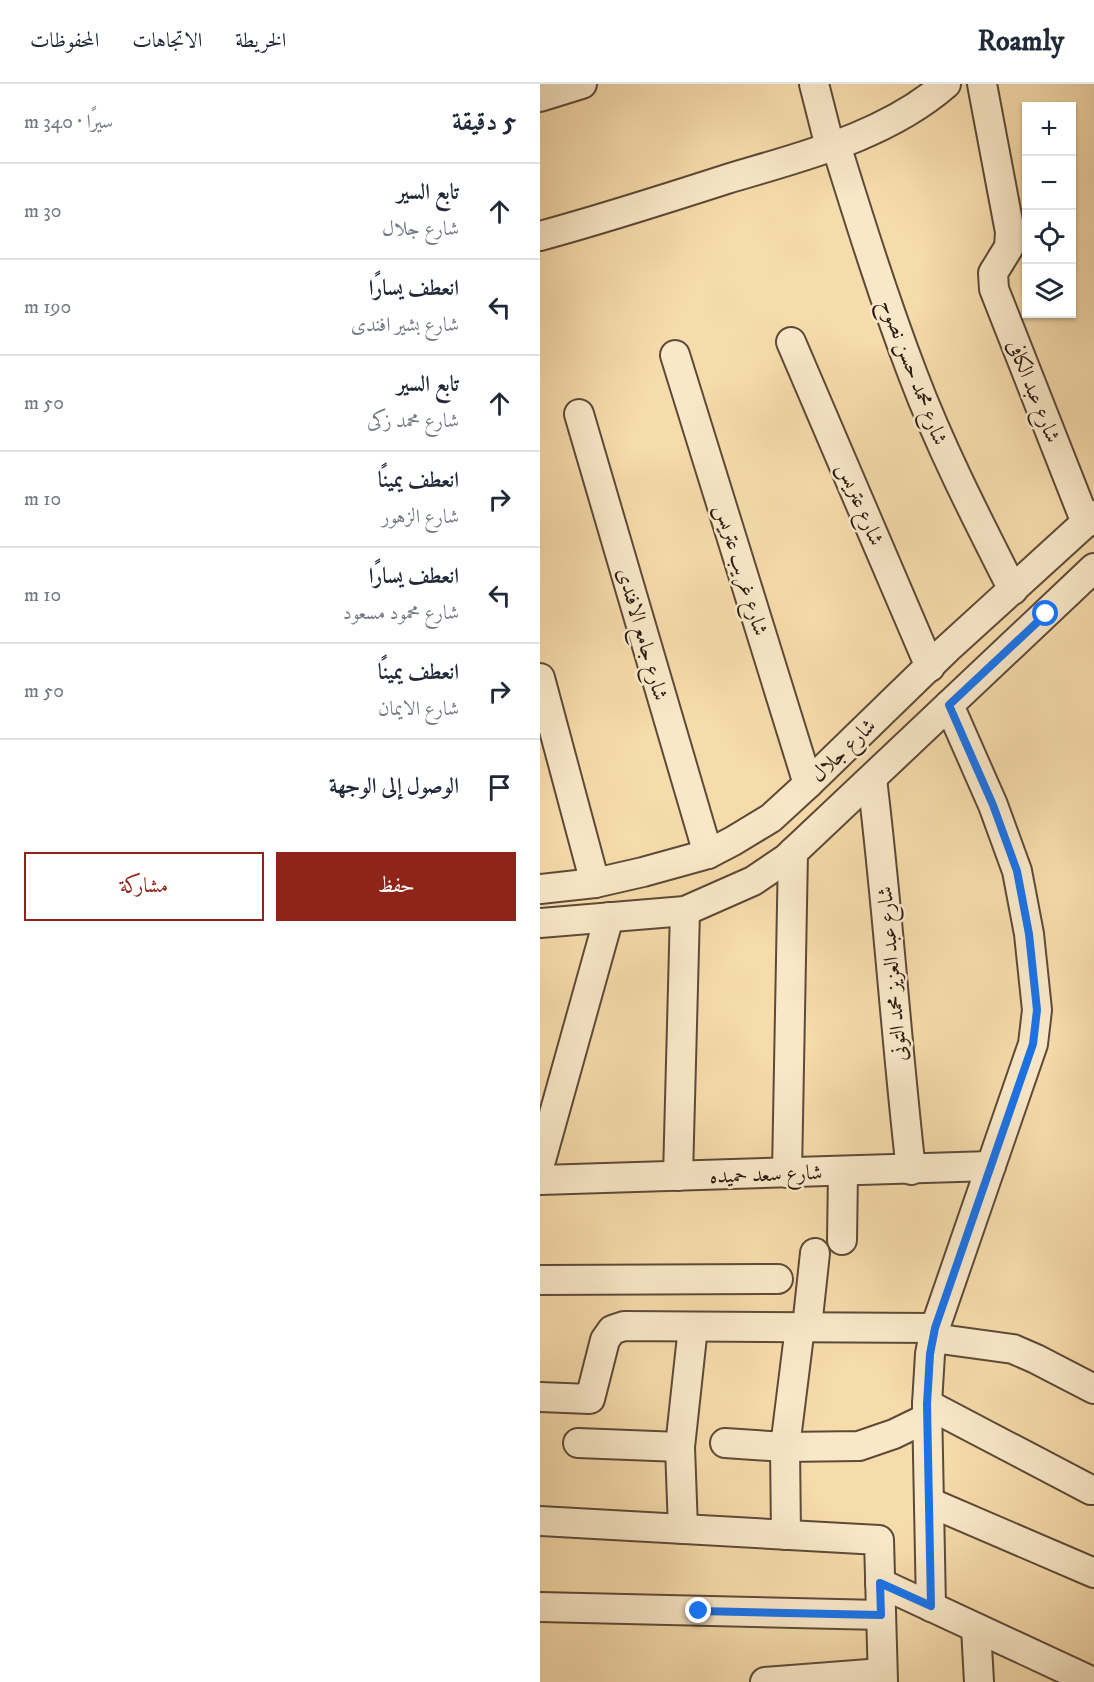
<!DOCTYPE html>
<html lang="ar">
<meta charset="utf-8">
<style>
body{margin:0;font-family:"IM FELL DW Pica",Amiri,serif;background:#f2f2f3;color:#1f2937;direction:rtl}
.controls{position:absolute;right:18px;top:18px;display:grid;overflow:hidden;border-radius:0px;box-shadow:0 2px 4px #0004}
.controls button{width:54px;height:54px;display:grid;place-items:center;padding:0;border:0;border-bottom:2px solid #e0e1e3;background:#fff;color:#1f2937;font:30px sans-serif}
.stop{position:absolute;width:18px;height:18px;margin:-14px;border:4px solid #1a73e8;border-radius:50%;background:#fff}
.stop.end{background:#1a73e8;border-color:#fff;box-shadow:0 2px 6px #0008}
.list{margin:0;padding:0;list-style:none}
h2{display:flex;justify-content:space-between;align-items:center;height:78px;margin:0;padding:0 24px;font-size:26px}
h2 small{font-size:20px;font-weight:400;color:#747a83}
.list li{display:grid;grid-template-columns:39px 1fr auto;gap:18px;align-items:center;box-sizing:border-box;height:96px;padding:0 24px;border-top:2px solid #e0e1e3}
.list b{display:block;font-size:22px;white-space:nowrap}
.list p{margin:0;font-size:20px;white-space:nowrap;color:#747a83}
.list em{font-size:20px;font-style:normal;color:#747a83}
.actions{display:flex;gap:12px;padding:18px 24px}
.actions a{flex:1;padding:14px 0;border:2px solid #8f2418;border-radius:0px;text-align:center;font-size:21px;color:#8f2418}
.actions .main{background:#8f2418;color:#fff}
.icon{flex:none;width:33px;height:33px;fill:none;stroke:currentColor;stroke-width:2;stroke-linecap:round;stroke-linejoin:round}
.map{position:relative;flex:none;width:554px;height:1598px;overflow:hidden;direction:ltr}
header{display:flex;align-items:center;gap:36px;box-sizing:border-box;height:84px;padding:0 30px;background:#fff;border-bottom:2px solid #e0e1e3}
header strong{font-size:28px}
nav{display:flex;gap:33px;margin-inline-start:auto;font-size:21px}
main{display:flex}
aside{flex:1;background:#fff}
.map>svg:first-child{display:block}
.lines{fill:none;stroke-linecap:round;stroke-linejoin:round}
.street-casing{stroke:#5d4a38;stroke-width:32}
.street{stroke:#f9e8c8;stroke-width:28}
.route{stroke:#1a73e8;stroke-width:8}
.labels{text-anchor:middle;stroke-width:5;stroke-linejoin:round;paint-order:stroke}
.street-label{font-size:21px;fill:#2a1911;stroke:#f9e8c8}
</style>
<header>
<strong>Roamly</strong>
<nav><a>الخريطة</a><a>الاتجاهات</a><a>المحفوظات</a></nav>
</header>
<main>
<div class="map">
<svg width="554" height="1598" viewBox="0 0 554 1598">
<rect width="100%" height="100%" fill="#f6dbab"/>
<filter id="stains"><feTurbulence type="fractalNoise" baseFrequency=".00333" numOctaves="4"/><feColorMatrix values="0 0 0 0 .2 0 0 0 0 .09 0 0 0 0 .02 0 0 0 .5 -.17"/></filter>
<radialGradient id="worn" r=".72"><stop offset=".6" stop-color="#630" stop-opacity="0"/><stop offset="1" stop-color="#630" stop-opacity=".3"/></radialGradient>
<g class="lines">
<g class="street-casing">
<g id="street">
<polyline points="274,0 290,63"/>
<polyline points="442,0 470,148 469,163 453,189 454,205 546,439"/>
<polyline points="0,13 42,0"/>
<path d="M296,61C320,138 344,215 373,291C401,365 437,435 473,506"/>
<path d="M0,152C63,135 125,115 187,95C263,72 345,53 406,0"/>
<polyline points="251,258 390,583"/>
<polyline points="135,271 268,700"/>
<polyline points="39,330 168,770"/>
<polyline points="0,594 55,799"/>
<path d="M332,695C348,825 356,956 371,1086"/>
<polyline points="0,805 55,799 103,788 168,770 193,757 231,734 268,700 407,565 554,431"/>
<polyline points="0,839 145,827 213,797 247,774 554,484"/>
<polyline points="0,1080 69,833"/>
<polyline points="247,1089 253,768"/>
<polyline points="138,1092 145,827"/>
<polyline points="0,1096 451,1082"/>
<polyline points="302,1156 303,1088"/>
<polyline points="0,1196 238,1195"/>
<polyline points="267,1243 275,1169"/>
<polyline points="393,1254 473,1265 496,1275 554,1305"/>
<polyline points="0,1313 50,1315 65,1256 72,1246 84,1242 395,1244"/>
<polyline points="387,1320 551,1406"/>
<polyline points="38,1359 140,1363"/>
<polyline points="185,1359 245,1363 319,1362 354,1350 387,1334"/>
<polyline points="389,1418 554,1489"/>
<polyline points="0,1437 339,1456 343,1598"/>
<polyline points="143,1445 140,1363 153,1243"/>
<polyline points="246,1451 245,1363 260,1243"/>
<polyline points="340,1499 553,1598"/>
<polyline points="0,1523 341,1531"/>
<polyline points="391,1523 387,1320 390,1270 395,1244 493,960 497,926 489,850 477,787 453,721 409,621"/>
<polyline points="436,1544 439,1598"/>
<polyline points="225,1598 342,1589"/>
</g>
</g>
<use href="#street" class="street"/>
</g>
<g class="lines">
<polyline class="route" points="159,1527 341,1531 340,1499 391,1522 387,1320 390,1270 395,1244 493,960 497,926 489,850 477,787 453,721 409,621 506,530"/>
</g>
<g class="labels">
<g class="street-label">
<text transform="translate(374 288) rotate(69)" y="7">شارع محمد حسن نصوح</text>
<text transform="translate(494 307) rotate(68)" y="7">شارع عبد الكافى</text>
<text transform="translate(321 420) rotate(67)" y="7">شارع عتريس</text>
<text transform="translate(202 486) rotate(73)" y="7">شارع غريب عتريس</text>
<text transform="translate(103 550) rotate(74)" y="7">شارع جامع الافندى</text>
<text transform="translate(303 666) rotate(-44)" y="7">شارع جلال</text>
<text transform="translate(352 890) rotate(-95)" y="7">شارع عبد العزيز محمد التونى</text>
<text transform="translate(226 1090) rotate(-2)" y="7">شارع سعد حميده</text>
</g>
</g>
<rect width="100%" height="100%" filter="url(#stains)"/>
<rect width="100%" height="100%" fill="url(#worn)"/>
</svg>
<div class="controls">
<button>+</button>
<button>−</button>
<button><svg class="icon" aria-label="locate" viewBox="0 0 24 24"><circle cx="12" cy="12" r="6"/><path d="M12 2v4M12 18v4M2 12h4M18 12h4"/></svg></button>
<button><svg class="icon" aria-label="layers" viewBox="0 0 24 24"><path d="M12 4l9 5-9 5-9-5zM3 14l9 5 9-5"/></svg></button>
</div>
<div class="stop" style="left:506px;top:530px"></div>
<div class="stop end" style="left:159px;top:1527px"></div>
</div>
<aside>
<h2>5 دقيقة<small>سيرًا · 340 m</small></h2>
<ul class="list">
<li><svg class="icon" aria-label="ahead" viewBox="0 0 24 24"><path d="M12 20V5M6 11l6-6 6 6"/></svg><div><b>تابع السير</b><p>شارع جلال</p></div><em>30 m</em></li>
<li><svg class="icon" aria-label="left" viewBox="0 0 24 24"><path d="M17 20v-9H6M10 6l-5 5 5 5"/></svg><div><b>انعطف يسارًا</b><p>شارع بشير افندى</p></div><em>190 m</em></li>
<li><svg class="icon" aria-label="ahead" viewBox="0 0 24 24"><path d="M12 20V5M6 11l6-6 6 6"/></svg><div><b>تابع السير</b><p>شارع محمد زكى</p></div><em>50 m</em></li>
<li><svg class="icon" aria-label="right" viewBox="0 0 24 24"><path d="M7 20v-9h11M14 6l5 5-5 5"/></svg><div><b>انعطف يمينًا</b><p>شارع الزهور</p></div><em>10 m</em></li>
<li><svg class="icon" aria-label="left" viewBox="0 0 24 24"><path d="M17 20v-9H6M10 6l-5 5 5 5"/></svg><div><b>انعطف يسارًا</b><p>شارع محمود مسعود</p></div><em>10 m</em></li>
<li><svg class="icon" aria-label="right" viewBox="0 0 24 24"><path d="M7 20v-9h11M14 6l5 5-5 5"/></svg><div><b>انعطف يمينًا</b><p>شارع الايمان</p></div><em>50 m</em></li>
<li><svg class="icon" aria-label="arrive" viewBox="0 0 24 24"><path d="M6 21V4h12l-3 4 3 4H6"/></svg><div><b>الوصول إلى الوجهة</b></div></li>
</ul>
<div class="actions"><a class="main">حفظ</a><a>مشاركة</a></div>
</aside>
</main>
